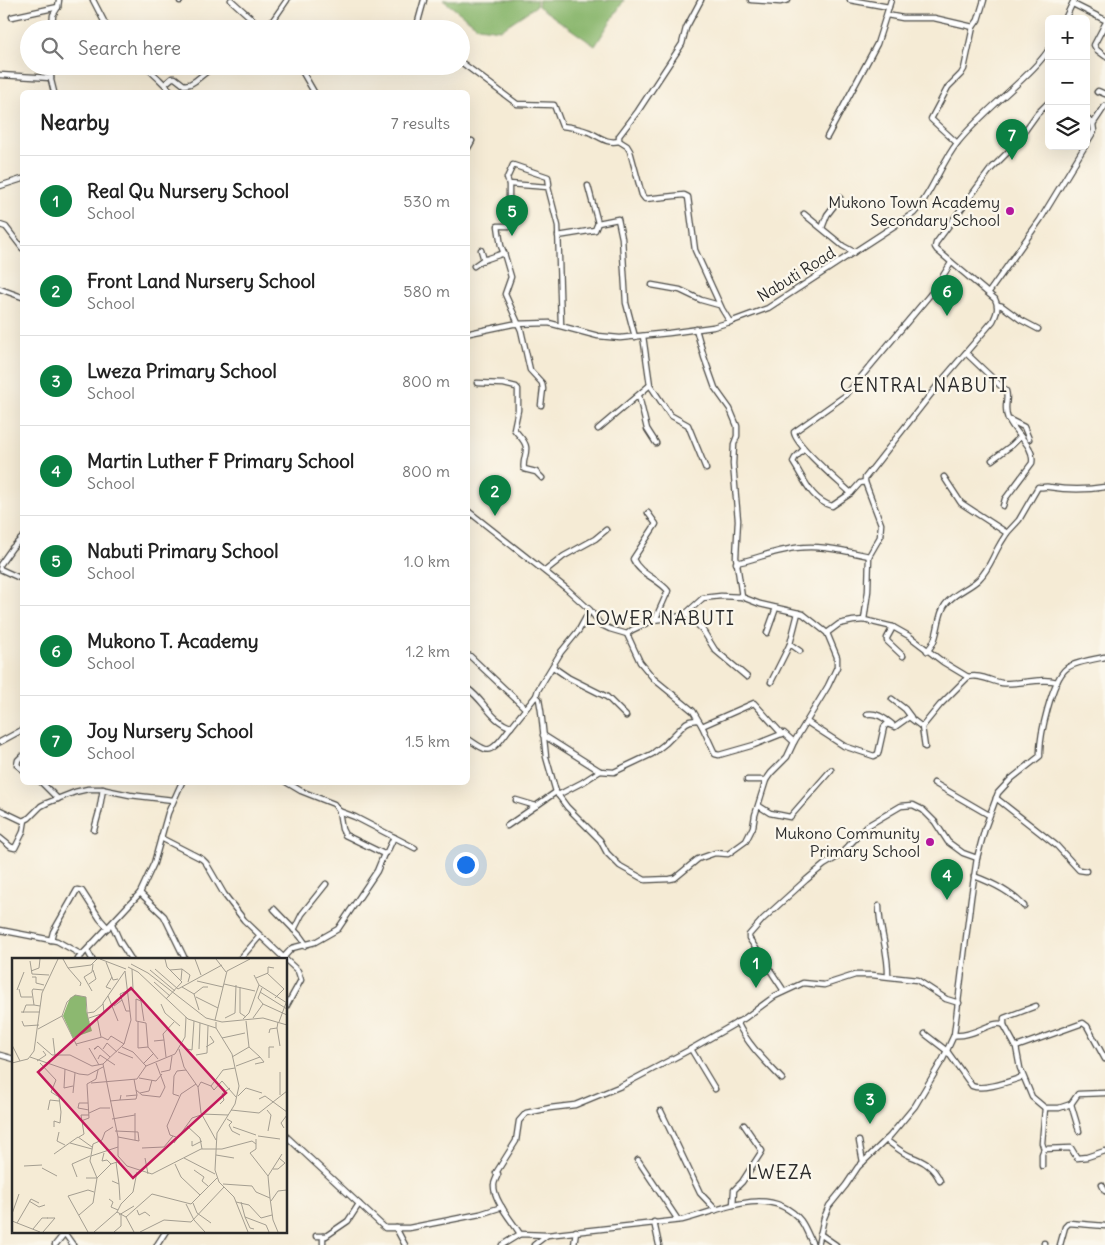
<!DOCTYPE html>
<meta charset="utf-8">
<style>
body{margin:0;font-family:Delius,sans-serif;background:#f2f2f2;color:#222}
.controls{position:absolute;right:15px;top:15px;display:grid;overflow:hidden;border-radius:8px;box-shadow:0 5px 20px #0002}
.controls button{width:45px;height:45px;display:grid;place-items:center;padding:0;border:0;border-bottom:1px solid #e0e0e0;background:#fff;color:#222;font:25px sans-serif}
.you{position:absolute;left:465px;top:864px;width:18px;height:18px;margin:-12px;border:4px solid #fff;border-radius:50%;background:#1a73e8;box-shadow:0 0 0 8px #1a73e833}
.badge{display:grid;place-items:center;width:32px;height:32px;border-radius:50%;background:#0b8043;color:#fff;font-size:16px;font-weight:700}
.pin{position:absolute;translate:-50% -41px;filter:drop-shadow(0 1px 2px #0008)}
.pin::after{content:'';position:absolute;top:26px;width:18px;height:15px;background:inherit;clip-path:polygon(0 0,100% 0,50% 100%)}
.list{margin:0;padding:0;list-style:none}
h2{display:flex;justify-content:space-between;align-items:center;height:65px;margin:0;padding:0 20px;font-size:21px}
h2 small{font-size:16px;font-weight:400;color:#767676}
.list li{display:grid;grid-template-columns:32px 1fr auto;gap:15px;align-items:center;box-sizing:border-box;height:90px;padding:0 20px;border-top:1px solid #e0e0e0}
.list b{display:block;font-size:19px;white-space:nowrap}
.list p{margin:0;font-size:16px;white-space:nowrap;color:#767676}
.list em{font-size:16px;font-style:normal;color:#767676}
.icon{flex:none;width:28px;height:28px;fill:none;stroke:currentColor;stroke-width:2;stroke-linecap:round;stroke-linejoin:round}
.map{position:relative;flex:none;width:1105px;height:1245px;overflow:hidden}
.search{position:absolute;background:#fff;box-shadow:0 5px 20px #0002;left:20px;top:20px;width:450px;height:55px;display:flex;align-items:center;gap:12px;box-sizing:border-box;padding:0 18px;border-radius:28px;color:#767676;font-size:19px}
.panel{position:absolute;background:#fff;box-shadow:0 5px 20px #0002;left:20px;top:90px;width:450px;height:695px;border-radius:8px}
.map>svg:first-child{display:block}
.forest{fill:#8cb870;stroke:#5c724e}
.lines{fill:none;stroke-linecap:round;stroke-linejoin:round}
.minor-casing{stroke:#494844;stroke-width:7}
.minor{stroke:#fff;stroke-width:4.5}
.poi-dot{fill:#b5179e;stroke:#fbf7ec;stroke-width:2}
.labels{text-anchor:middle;stroke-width:4.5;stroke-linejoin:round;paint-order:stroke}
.poi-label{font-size:16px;fill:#2b2b2b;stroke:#fbf7ec;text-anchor:end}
.street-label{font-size:16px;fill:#2b2b2b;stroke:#fbf7ec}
.quarter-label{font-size:19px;letter-spacing:1px;fill:#2b2b2b;stroke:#fbf7ec}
.inset-road{fill:none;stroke:#a49e91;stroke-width:1}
.view{fill:#c2185b;fill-opacity:0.15;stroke:#c2185b;stroke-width:2.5}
.inset-edge{fill:none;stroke:#2b2b2b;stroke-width:2.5}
</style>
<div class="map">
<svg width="1105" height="1245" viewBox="0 0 1105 1245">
<rect width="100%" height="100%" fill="#fbf7ec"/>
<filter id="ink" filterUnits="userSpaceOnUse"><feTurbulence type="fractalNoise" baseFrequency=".02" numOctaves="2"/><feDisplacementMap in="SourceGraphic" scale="10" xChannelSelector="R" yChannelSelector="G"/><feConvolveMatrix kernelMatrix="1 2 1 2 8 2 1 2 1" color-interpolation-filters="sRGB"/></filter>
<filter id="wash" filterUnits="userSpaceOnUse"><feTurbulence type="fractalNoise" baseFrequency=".0096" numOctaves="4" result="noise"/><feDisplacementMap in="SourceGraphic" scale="20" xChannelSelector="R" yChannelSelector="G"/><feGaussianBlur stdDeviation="1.12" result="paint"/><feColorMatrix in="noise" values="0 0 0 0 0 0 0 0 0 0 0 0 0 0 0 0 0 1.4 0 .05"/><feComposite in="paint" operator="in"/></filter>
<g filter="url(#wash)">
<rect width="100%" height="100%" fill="#f5ebd5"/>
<g class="forest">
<polygon points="443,0 537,0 536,6 500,30 478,27"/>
<polygon points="539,0 624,0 595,46 538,6"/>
</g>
</g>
<g filter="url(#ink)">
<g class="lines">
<g class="minor-casing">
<g id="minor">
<polyline points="93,0 108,29"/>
<polyline points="231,0 263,29"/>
<polyline points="751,0 780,2 788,0"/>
<polyline points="850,0 889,7"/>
<polyline points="180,1 180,0"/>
<polyline points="1073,4 1105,20"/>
<polyline points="887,15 903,18 934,18 973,27 978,20 984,0"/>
<polyline points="12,17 58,7"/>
<polyline points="1065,19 1074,0"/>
<polyline points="1105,24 1094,45 1097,50 1105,56"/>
<polyline points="52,29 53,15 58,7 59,0"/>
<polyline points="267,29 287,0"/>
<polyline points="416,29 424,0"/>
<path d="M461,62L517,104L554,105L562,126C571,127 581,129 589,132C600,137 607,144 619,141L627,146L630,151L642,195L645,199L684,195L688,197L695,250L722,309L730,322"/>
<polyline points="51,66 51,80 54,92"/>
<polyline points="145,66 159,79 172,92"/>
<polyline points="299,66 314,92"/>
<polyline points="0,75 51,78"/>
<polyline points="165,84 172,78 175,78 184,85 190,84 195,81 214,66"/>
<polyline points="1097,92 1098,91 1105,94"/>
<polyline points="1086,118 1093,124 1094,131 1086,144"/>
<polyline points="1093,124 1105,106"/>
<polyline points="827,137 877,44 891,0"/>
<polyline points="619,141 619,136 638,111 682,44 686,28 701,0"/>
<polyline points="957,143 931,119 948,87 961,74 964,69 973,27"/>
<polyline points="468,148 472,141"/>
<polyline points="0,186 22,179"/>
<polyline points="588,186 598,223"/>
<polyline points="548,187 549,184 548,177 513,165 507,178 509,184 548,187 558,226 561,325"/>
<polyline points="804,214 843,246 854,252"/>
<polyline points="0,225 6,227 22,248"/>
<polyline points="822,228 827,215 840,198"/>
<polyline points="558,236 595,230 598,223 618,219 622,238 626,303 635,337"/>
<polyline points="481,250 484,260"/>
<polyline points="504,253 501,246 498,226 511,226 509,209 509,184"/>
<polyline points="474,266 481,261 504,253 511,277 505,294 521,330 530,370 542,383 543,389 541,405"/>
<polyline points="652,285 680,290 701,300 719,305"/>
<polyline points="0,289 22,297"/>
<polyline points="989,292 1040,220 1085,146"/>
<polyline points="998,305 1002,306 1021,320 1038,329"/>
<polyline points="696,329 704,357 715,388 730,409 737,426 737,436 734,444 733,464 738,520 736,557 742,597"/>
<path d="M470,333L513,324L549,323L598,336L620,338L669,333L713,327L730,322L768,308L914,213C933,192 940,164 958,142C976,120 998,102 1018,83C1029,73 1041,62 1049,49"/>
<polyline points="643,336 650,385 670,415 688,425 706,469"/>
<path d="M966,353L1006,391C1009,399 1003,407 1008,419L1024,427L1029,439"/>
<path d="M477,383L504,384L516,387L518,389V410L514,429C518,435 525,440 526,447C527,455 522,461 524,469L536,472L542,478"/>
<polyline points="639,396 647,429 656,443"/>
<polyline points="598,429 650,385"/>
<path d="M804,449L795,458L793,462C804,479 811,500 832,506L851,493"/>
<polyline points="992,460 1012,445 1020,437"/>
<path d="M865,482L860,483L851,493C839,482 795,445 794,432L846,395L934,290L951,263"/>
<path d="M1003,506L1005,499L1032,463C1035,446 1016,435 1009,420"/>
<polyline points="468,511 567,589 590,610 600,624 610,629 627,634 632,630 653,620 683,616 703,598 721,596 742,597 760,604 803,614 827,633 837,657 837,667 828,686 794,742 787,757 771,773 766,780 755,815 753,827 746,841 728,854 715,853 698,859 675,878 670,879 645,880 620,866 607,853 600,840 567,807 556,792 546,757 541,711 539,699 536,696 538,690 561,652 579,630 590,610"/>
<path d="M648,513L656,524L633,559C640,575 658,578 668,591L655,620"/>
<path d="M1007,533L1019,520L1038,487C1043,488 1045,486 1049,487C1067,490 1087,490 1105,487"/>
<path d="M736,563C753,560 768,553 785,550C813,543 842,550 869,556"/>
<polyline points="0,565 12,548 22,538"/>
<polyline points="0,569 22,579"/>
<polyline points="545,571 564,556 595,539 606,530"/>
<polyline points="686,614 702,629 715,650 747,677"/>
<path d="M864,620L868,591L869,556L880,537L881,524L865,482V478L938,385L993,321C997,313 999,307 995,299L937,250L935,247L936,243L990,170L1014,146L1037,114L1049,102"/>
<polyline points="893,627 887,638 887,641 903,656"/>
<polyline points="767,633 776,608"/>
<path d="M827,633L839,624L853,621L864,620L893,627L909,636L943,662L968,677C980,674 990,681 1002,683C1020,685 1041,677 1057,682"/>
<polyline points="627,634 640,662 654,679 693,711 702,726 715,754 719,755 754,745 784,733 794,742"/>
<polyline points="790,644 800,651"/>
<path d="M927,651C940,639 936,618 945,605C953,593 969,589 979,579C989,569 992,558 999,546C1001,542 1004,538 1007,533L961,503L944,477"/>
<polyline points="470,656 525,708"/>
<polyline points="553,667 569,678 607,697 626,716"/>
<polyline points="771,682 790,644 798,613"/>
<path d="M468,689C484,700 491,721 511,727L536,696"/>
<polyline points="892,699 905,709 911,717"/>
<path d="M867,714C877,712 885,719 892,724"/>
<polyline points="807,722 844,746 874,756 878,754 884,727 887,724 895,727 909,717 922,727 940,705 968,677"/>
<polyline points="702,726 754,703 782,734"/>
<polyline points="922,727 925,747"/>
<polyline points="543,735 600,771 614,772 652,754 666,743 686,723 690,721 697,720"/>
<path d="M468,739C473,742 479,747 485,749C494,753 505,733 511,727"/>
<polyline points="0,742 22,730"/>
<polyline points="22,756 18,760 17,765 22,769"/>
<polyline points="747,780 766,780"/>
<polyline points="41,782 58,799"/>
<polyline points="286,782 301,791 334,804 339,811 342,829 345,835 384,854"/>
<polyline points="934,783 989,815"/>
<polyline points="558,795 583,782 600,771"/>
<polyline points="996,798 1057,846 1079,870 1086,871"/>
<polyline points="516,800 536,806"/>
<polyline points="759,806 770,813 790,817 831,770"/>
<polyline points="0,810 23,821 29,818 41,806 47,803 75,792 88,789 101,789 130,795 173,800"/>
<polyline points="339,811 355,817 415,848"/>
<polyline points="507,826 556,792"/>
<polyline points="94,830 99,812 103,789"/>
<polyline points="0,838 11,847 15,848 23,832 25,820"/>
<polyline points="161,838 202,859 206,863 224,894 244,920 285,959"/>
<path d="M974,876C993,883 1011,892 1024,906"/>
<polyline points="140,893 164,916 185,959"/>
<path d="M879,906C879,930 889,952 888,976"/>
<polyline points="274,909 300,936 305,943 304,946"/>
<polyline points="112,924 120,942 131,959"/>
<polyline points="0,930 57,941 82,955"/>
<polyline points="294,930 302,914 326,884"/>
<polyline points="51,940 53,932 77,890 82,891 100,919 108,928"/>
<polyline points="87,950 92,959"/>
<polyline points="283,958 292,948 315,942 338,929 377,871 384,854 387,852 394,837"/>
<polyline points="78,959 140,893 154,863 168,813 182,782"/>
<polyline points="240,959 260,936"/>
<polyline points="286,960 298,971 301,980 286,1007"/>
<polyline points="784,991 749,938 749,935 763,919 806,880 824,865 839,856 867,826 901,806 913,805 923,810 935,822 948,842 963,853 977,858"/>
<path d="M737,1022C748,1045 765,1061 782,1079"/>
<polyline points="1004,1025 1004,1018 1036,1006"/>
<path d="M925,1034L947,1051L972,1086C984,1091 1010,1081 1023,1077"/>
<path d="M954,1035C972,1038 993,1019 1004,1025L1016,1047L1020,1068L1032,1097L1045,1108H1059L1071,1104L1078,1094L1105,1093"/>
<polyline points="1016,1047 1083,1023 1087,1026 1105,1059"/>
<polyline points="691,1049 715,1089"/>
<polyline points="0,1055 14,1059"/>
<polyline points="1071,1104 1079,1131"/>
<polyline points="1045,1108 1042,1143 1044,1149 1071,1148 1077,1158 1087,1157 1105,1151"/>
<polyline points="661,1111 700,1193 716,1210"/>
<polyline points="286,1136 385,1228 409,1228 480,1214 502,1207"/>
<path d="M886,1140C893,1145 902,1153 910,1156C924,1161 934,1167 940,1181"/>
<polyline points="859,1141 863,1162"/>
<polyline points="638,1160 678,1220"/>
<polyline points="1042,1166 1042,1154 1044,1149"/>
<polyline points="1102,1185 1105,1191"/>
<polyline points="733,1205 734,1190 742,1182 762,1151 744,1125"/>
<polyline points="654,1222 659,1245"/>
<polyline points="396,1228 405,1245"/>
<polyline points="63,1231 73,1245"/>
<path d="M520,1234C513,1222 493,1200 494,1185C494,1182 497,1177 498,1174L496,1173L516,1141L519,1121L526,1113L550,1108L575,1105L621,1086L691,1049L745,1018L775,996L803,983L824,985L855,975H872L917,980L946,999L959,1003"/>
<polyline points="820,1234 836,1245"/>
<polyline points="316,1236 326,1236 348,1221 359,1204"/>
<polyline points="323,1236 323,1245"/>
<polyline points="55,1245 64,1234"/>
<polyline points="157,1245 166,1231"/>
<path d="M502,1245L520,1234L547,1235L682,1220C720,1211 770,1183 801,1221C806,1228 809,1237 813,1245"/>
<polyline points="534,1245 547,1235"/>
<polyline points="574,1245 576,1231"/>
<path d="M818,1245L824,1218L829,1206L846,1185L858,1167L890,1136L915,1106L943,1059L954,1035L971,898L977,858L985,828L998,793L1011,779L1040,756C1039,737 1052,679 1067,668C1075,662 1095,659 1105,657"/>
<polyline points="1044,1245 1044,1243"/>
<polyline points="1060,1245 1065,1227 1069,1223 1105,1226"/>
</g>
</g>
<use href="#minor" class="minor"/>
</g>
</g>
<g class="poi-dot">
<circle cx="1010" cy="211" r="5"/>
<circle cx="930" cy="842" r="5"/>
</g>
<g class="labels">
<g class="poi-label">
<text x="1000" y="208">Mukono Town Academy<tspan x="1000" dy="18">Secondary School</tspan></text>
<text x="920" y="839">Mukono Community<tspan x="920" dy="18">Primary School</tspan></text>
</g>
<g class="street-label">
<text transform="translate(796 274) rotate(-32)" y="6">Nabuti Road</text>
</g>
<g class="quarter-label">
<text x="924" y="392">CENTRAL NABUTI</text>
<text x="660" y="625">LOWER NABUTI</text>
<text x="780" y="1179">LWEZA</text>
</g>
</g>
<g transform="translate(12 958)">
<rect width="275" height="275" fill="#f5ebd5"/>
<path d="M63,37L74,39V52L80,73L61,80L51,58L58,40Z" fill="#8cb870"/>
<path class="inset-road" d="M51,1L56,10L79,7L85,1M88,1L114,11M153,1L155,9L170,24L154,41M183,1L189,17M204,1L214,14M18,3L20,16L37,17M94,4L101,22L106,21M119,6L136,15L194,60L210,64L251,60L275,67M116,9L126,14L176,61L204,70M56,10L69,25L68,28M143,11L166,31L210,7M170,11L178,17L176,24M138,12L163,33M158,12L170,11L169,22M19,13L27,10L28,1M255,15L272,31L263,40M242,17L247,27L275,45M20,19H24V25L32,27M244,20L256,15V9L262,10M185,23L211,29M142,24L158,38M77,26L84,21L81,12M212,26L243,33M170,29L182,36L187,52M228,29V55L234,59M250,30L246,40L251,46L275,57M7,31L9,39H20M99,31L94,29L100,19M5,32L12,14M80,33L72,19L80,14L81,6M117,33L121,31L120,11M248,34L275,51M182,36L191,29H196M96,38L106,63M184,39L206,50M110,42L114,53H118M149,46L153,55L168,68M28,48L22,47L20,33L21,31L31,32M102,48L110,42L108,36L117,32M9,54H28M11,55L14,47H22M50,58L65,88M85,59L89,79M77,60L92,55L91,45L113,13M213,60L223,55L224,27M241,60L251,46M231,61L237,55L247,27M203,62L215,13L238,1M10,63L12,68L27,67M132,63L129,43L124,41V63L134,65L136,89L146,101M77,64L75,55L82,54L91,46M126,64V90L136,89M204,64V70L220,96L227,128L223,146L205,175L203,212L207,224L222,239L236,274M267,64L274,45M265,70L268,88M26,71L50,58L55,44L63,37L74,39L75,55M257,75L258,71L265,70L266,64M41,80L43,97M210,80L233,75M152,82L151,76L162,64M142,83L152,82L154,99M25,84L40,97H58L80,108L91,106M64,86L90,79L96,82L99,78L112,86M0,87L8,103M86,88L82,91H83L86,88L98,99M110,89L121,94L134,108M194,89L202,84L198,78M77,90L87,107M91,91L95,85L105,94M167,91L172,109L186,129L189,155L204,182M175,91L180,92L182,63M187,91L188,65M106,94L121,100M184,97L195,95L196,68M18,99L67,116L76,117L91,109M220,99L237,89M257,100V89H262M86,101L88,97L103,107M25,103L34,97L31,93M0,105L16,101L22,93L30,35L46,1M28,105L44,122L39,134L47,139L49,154L48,165L42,163V169M91,106L106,179V198L115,208L140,216L189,191H210L240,183L244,186M91,106L112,86L119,62L113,13M131,106L142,95M243,106L252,104L248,99M224,108L248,99L237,89L234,63M53,111L52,130L61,128M149,114L158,112L160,98M127,120L144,123L150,116M122,121L124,132L130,137L148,139L153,129L144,105M79,125L125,121L134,108L163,96L173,79L174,59M199,128L202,132L210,123L224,139M186,129L189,124L199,128L211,112L223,110M61,135L63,115M128,135L137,133L140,122M268,137V114M114,138L125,137L124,132M167,138L161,136L162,118L165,113L174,112M226,138L234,130L250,135M247,141L253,138L275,154M108,142L124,141L125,137M98,143L108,142L109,137M76,145H67L66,150L77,152M208,146L212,142L210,136L218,130M36,152L38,142L47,143M219,152L247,155L275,133M255,152L259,157L256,173M77,155L88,150H98M189,156L216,157M100,161L123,157M215,161L220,164L217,167L220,173L228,177M69,163L77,160L75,126L84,121L86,112M175,168L188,180L190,191M221,169L244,177M272,170L269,165L275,157M103,173L126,174L127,183M47,174L45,183L53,187M246,178L268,181M67,179L72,176L69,157H77M106,179L127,183M164,179L158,177L155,168L169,136L184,126M244,181V191L238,195L256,218M123,182V155M180,183V188L190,183M58,185L80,191M162,185L180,160L189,157M130,190L152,189L161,178M92,195L90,203L95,202L99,206M42,196L66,179L80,189M204,197L222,200M79,198L106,189M133,200L136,216M172,200L203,216M163,206L169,219L188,237M12,208L30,207M30,210L45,218M261,211H266L273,205L267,200M182,212L192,219L190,223L196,228M65,219L60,206L78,198M74,220H85L78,203L81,186L90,182L93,174L101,169M100,223L107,226L104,204M107,226L108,242M211,226L240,228L244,234L258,240L261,262L266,274M258,240L256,218L270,196M97,241L101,244L99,249L106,252M17,243L27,249L33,247M259,243L266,233L275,232M224,244L237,247L249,260L260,257M229,244L233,259L254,267L257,274M181,245L185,255L199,265M174,246L182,262M125,252L127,257L133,254L138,258M105,254L114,259L140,236L179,246L205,220M0,256L7,236M67,257L81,245L85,220L99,206L108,203M107,257L122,248M114,259L122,274M233,259L238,270L242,271M182,262L193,274M0,263L28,274M5,265L19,241L27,245M21,271L30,260H36M31,274L43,260H35M76,274L56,238L76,232L82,234M82,274L105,254L109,246L121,234L125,214M102,274L109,268V257M128,274L152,262L179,264L212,229"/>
<path class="view" d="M119,30L214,135L121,220L26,114Z"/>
<rect width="275" height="275" class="inset-edge"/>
</g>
</svg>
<div class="controls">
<button>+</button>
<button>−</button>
<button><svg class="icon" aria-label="layers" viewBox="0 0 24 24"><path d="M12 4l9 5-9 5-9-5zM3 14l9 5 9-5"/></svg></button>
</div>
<div class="you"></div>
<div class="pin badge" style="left:756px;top:988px">1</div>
<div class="pin badge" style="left:495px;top:516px">2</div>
<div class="pin badge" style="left:870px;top:1124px">3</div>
<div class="pin badge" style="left:947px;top:900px">4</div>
<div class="pin badge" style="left:512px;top:236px">5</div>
<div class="pin badge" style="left:947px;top:316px">6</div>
<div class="pin badge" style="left:1012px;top:160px">7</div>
<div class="search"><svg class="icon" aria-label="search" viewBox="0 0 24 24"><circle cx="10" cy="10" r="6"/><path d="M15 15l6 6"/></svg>Search here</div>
<section class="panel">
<h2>Nearby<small>7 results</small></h2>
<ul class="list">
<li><span class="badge">1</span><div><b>Real Qu Nursery School</b><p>School</p></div><em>530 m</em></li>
<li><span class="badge">2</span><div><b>Front Land Nursery School</b><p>School</p></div><em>580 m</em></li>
<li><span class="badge">3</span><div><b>Lweza Primary School</b><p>School</p></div><em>800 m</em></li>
<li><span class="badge">4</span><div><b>Martin Luther F Primary School</b><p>School</p></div><em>800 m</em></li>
<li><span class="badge">5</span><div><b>Nabuti Primary School</b><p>School</p></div><em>1.0 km</em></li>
<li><span class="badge">6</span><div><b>Mukono T. Academy</b><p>School</p></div><em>1.2 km</em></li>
<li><span class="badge">7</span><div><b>Joy Nursery School</b><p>School</p></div><em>1.5 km</em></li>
</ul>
</section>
</div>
